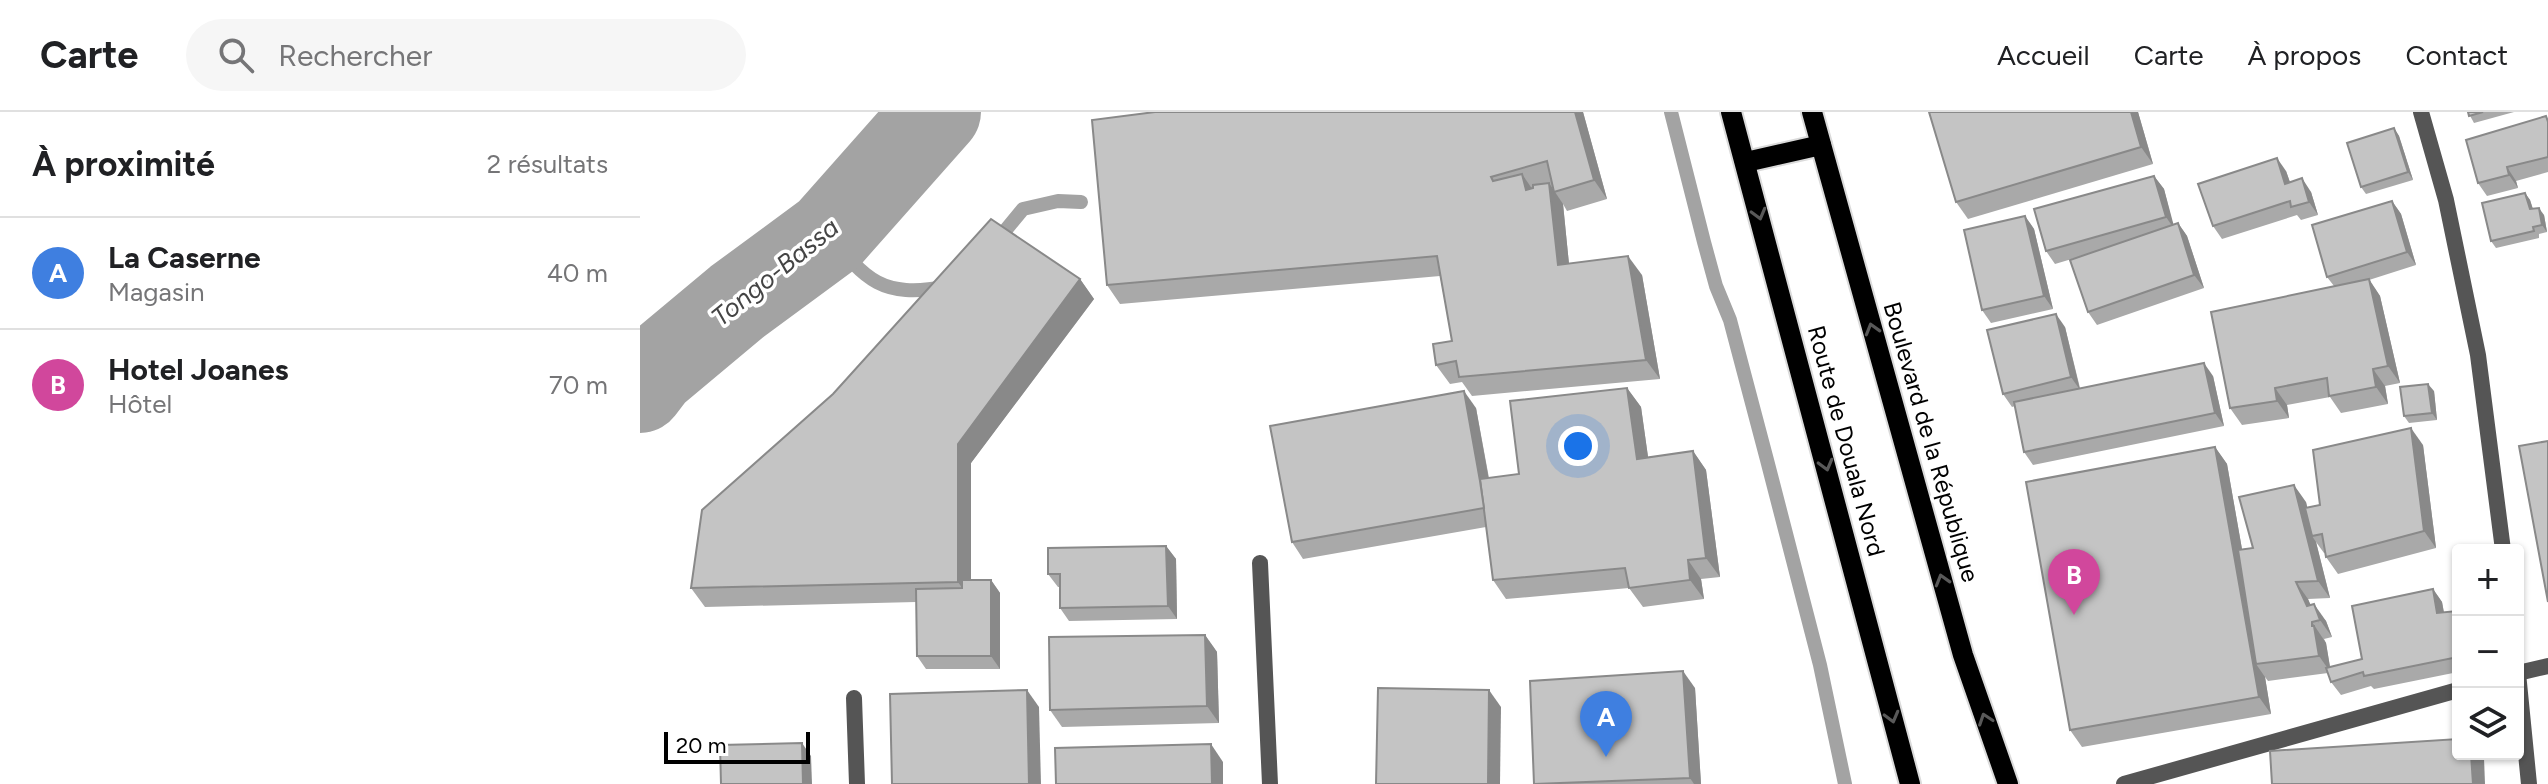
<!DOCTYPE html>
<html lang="fr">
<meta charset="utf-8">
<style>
body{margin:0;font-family:Figtree,sans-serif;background:#f6f6f6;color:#202124}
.controls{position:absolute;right:24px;bottom:24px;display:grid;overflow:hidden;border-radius:8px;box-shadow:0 2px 6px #0004}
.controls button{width:72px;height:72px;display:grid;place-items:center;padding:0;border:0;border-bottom:2px solid #e0e0e0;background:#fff;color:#202124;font:40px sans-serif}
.scale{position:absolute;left:24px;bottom:20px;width:146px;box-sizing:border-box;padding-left:8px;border:4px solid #000;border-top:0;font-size:22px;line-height:28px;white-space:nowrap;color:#000;-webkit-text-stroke:6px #fff;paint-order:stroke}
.you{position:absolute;left:938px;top:334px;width:28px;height:28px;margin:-20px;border:6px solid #fff;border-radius:50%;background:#1a73e8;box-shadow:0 0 0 12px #1a73e833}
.badge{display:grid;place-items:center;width:52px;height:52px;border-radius:50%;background:#000;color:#fff;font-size:26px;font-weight:700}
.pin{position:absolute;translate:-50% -66px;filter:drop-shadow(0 2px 4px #0008)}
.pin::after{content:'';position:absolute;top:42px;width:28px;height:24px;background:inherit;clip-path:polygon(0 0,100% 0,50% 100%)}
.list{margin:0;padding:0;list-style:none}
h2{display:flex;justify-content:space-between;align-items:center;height:104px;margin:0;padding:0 32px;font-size:34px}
h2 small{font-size:26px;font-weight:400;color:#757577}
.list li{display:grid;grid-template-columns:52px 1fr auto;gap:24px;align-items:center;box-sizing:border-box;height:112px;padding:0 32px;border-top:2px solid #e0e0e0}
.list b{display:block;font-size:30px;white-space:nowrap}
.list p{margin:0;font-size:26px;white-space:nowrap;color:#757577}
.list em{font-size:26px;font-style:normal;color:#757577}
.icon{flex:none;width:44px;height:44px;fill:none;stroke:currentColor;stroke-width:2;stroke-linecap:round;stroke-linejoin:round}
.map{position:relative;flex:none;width:1908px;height:672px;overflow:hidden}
header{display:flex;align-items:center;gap:48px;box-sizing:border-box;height:112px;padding:0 40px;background:#fff;border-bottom:2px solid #e0e0e0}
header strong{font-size:38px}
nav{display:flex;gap:44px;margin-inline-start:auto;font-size:28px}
.search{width:560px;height:72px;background:#f6f6f6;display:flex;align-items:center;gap:20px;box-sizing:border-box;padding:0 28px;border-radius:44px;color:#757577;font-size:30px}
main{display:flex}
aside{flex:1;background:#fff}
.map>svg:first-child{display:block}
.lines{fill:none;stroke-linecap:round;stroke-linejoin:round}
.stream{stroke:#a3a3a3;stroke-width:14}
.river{stroke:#a3a3a3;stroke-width:88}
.primary-casing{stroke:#dbdbdb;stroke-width:24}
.street{stroke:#555;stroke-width:16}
.primary{stroke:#000;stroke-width:20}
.wall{fill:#a9a9a9}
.shaded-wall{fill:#898989}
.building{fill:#c4c4c4;stroke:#898989;stroke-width:2}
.oneway{stroke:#595959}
.labels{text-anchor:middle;stroke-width:7;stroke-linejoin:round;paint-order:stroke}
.street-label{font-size:24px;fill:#000;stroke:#fff}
.water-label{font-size:26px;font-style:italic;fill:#444;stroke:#fff}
</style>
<header>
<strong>Carte</strong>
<div class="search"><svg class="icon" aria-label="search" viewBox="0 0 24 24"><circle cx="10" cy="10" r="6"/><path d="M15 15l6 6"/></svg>Rechercher</div>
<nav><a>Accueil</a><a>Carte</a><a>À propos</a><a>Contact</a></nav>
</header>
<main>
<aside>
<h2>À proximité<small>2 résultats</small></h2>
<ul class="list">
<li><span class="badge" style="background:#3f7fe0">A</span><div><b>La Caserne</b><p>Magasin</p></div><em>40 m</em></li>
<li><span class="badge" style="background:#d1479c">B</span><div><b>Hotel Joanes</b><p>Hôtel</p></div><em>70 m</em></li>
</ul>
</aside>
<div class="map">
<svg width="1908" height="672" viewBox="0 0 1908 672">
<rect width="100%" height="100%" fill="#fff"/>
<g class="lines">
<g class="stream">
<polyline points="1031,0 1064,130 1076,174 1090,208 1127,348 1180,553 1205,672"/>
<path d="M189,122C226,169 242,186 306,175"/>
<polyline points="355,131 383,97 418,89 441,90"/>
</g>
<polyline class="river" points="0,277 13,260 98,189 189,122 297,0"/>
<g class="primary-casing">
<g id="primary">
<polyline points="1091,0 1270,672"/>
<polyline points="1172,0 1323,543 1368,672"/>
<polyline points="1106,50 1181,33"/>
</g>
</g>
<g class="street">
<polyline points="1781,0 1806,88 1838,243 1863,438"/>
<polyline points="620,451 630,672"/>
<polyline points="1878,561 1889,672"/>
<polyline points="1878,561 1908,554"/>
<polyline points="214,586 217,672"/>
<polyline points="1484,672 1818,578"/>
</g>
<use href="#primary" class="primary"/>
</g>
<g class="wall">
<polygon points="515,0 943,0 967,87 927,99 923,92 929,152 1002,163 1020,267 832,284 822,270 810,272 796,253 812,229 800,164 480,192 467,173"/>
<polygon points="1289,0 1498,0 1513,52 1328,107 1316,90"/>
<polygon points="1828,0 1874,0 1834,11"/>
<polygon points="1906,4 1908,7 1908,60 1876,69 1878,76 1847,84 1838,71"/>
<polygon points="1754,16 1759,24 1773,68 1726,82 1721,75"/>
<polygon points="1646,59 1650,70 1671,80 1678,103 1661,108 1657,103 1582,127 1573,114"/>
<polygon points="1514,64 1524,77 1533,113 1538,111 1547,124 1564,176 1457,213 1448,200 1435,146 1415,152 1406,139"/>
<polygon points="1885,81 1890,88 1893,97 1904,103 1907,120 1899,122 1899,126 1856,136 1851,129"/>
<polygon points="1752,89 1761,102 1776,153 1729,168 1740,184 1760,271 1745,274 1748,292 1701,301 1690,285 1647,293 1649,306 1602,313 1590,296 1694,174 1687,165"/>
<polygon points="1385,104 1394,117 1413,197 1351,211 1342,198"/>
<polygon points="440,167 454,187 331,351 331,468 351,468 360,481 360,557 286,557 277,544 276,490 65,495 51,476"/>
<polygon points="1425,215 1440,276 1573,264 1584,314 1393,353 1384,340 1375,294 1372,295 1363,282"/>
<polygon points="987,276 1001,295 1008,345 1053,339 1066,358 1080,465 1061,467 1064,487 1003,495 989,476 866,487 853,468 846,415 663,447 652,430 836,296 849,366 879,362"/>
<polygon points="1794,279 1797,308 1769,311 1764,304"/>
<polygon points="1783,333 1796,436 1698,462 1686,445 1685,441 1684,441 1676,430 1690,486 1668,487 1670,493 1686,509 1692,525 1684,527 1686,531 1690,555 1722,547 1793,477 1802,490 1804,500 1818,500 1818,560 1734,577 1731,574 1701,583 1691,570 1688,561 1628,569 1625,565 1631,602 1442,635 1430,618 1575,335 1587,352 1602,437 1613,436 1666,390 1667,396 1680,393"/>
<polygon points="526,434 536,447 537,507 429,509 420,496 420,475 418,475 408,462"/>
<polygon points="565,523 577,540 579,611 422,615 410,598"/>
<polygon points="1055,576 1061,672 894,672"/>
</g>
<g class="shaded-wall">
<polygon points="935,0 943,0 967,87 954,68"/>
<polygon points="1491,0 1498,0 1513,52 1501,35"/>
<polygon points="1754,16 1759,24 1773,68 1768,60"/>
<polygon points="1637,46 1646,59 1655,85 1645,72"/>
<polygon points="1867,55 1876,69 1878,76 1869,63"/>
<polygon points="882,62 895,81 886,78"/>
<polygon points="1514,64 1524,77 1535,118 1526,105"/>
<polygon points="1662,66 1671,80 1678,103 1669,90"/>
<polygon points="909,71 923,92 931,172 918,153"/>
<polygon points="1885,81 1890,88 1895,104 1890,97"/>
<polygon points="1752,89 1761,102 1776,153 1767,140"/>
<polygon points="1899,96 1904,103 1907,120 1902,113"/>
<polygon points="1385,104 1394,117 1413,197 1404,184"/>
<polygon points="1538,111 1547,124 1564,176 1554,163"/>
<polygon points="988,144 1002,163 1020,267 1006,248"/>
<polygon points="440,167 454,187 331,351 331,489 318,470 318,332"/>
<polygon points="1729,167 1740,184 1760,271 1748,254"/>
<polygon points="1416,202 1425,215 1440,278 1431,265"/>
<polygon points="1564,251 1573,264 1584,314 1575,301"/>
<polygon points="1733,257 1745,274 1748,292 1736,275"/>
<polygon points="1788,272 1794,279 1797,308 1792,301"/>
<polygon points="987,276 1001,295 1011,366 997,347"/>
<polygon points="1635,276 1647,293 1649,306 1637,289"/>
<polygon points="824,279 836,296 857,413 845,396"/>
<polygon points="1771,316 1783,333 1796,436 1784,419"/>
<polygon points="1575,335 1587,352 1622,551 1616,552 1625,565 1631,602 1619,585"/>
<polygon points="1053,339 1066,358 1080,465 1066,446"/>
<polygon points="1654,373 1666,390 1674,423 1672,424 1676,430 1690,486 1678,469"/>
<polygon points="526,434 536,447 537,507 528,494"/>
<polygon points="1048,448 1061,467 1064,487 1050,468"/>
<polygon points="351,468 360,481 360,557 351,544"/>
<polygon points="1656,470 1668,487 1679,511 1667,494"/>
<polygon points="1793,477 1802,490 1806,514 1797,501"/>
<polygon points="1674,492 1686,509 1692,525 1680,508"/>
<polygon points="1672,510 1686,531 1691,561 1679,544"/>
<polygon points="565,523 577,540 579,611 567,594"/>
<polygon points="1043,559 1055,576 1061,672 1054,672 1050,666"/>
<polygon points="387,578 399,595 401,672 389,672"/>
<polygon points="849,578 861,595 860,672 848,672"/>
<polygon points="162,631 171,644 172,672 163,672"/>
<polygon points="571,632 583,650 583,672 572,672"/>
<polygon points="1831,642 1841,642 1844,646 1845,672 1833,672"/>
</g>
<g class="building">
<polygon points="515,0 935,0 954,68 914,80 907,49 851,65 853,69 882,62 886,78 893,76 893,73 909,71 918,153 988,144 1006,248 819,265 816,249 796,253 793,232 812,229 797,144 467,173 452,8"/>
<polygon points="1289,0 1491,0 1501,35 1316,90"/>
<polygon points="1828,0 1843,0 1829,4"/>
<polygon points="1906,4 1908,10 1908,45 1867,55 1869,63 1838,71 1826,28"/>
<polygon points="1754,16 1768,60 1721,75 1707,31"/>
<polygon points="1637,46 1645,72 1662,66 1669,90 1651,95 1650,89 1573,114 1558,72"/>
<polygon points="1514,64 1526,105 1406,139 1394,97"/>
<polygon points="1885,81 1890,97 1899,96 1902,113 1893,115 1894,119 1851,129 1842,91"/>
<polygon points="1752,89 1767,140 1687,165 1672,113"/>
<polygon points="1385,104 1404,184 1342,198 1324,118"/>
<polygon points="351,107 440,167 318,332 318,470 51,476 62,398 193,282"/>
<polygon points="1538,111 1554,163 1448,200 1430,148"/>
<polygon points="1729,167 1748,254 1733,257 1736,275 1689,284 1687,266 1635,276 1637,289 1590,296 1571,200"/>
<polygon points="1416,202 1431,265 1363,282 1347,218"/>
<polygon points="1564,251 1575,301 1384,340 1374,290"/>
<polygon points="1788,272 1792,301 1764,304 1760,275"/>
<polygon points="987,276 997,347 1053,339 1066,446 1048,448 1050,468 989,476 985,456 853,468 840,367 879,362 870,289"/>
<polygon points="824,279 840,369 844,396 652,430 630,314"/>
<polygon points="1771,316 1784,419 1686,445 1682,422 1672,424 1665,396 1680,393 1673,338"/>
<polygon points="1908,329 1908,490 1879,334"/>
<polygon points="1575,335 1619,585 1430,618 1386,370"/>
<polygon points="1654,373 1678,469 1656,470 1667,494 1674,492 1680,508 1672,510 1672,514 1674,514 1679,544 1616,552 1598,438 1613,436 1599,385"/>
<polygon points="526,434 528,494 420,496 420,462 408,462 408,436"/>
<polygon points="322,468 351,468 351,544 277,544 276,477 322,476"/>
<polygon points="1793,477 1797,501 1817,499 1818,545 1724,564 1723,560 1691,570 1686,556 1722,547 1712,494"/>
<polygon points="565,523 567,594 410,598 409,525"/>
<polygon points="1043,559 1050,666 894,672 890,569"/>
<polygon points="738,576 849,578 848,672 736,672"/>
<polygon points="387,578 389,672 252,672 250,582"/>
<polygon points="1818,627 1818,642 1831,642 1833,672 1632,672 1630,639"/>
<polygon points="162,631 163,672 81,672 80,633"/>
<polygon points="571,632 572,672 416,672 415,636"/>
</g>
<defs><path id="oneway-chevron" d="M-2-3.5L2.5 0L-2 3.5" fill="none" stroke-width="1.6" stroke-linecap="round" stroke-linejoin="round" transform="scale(2)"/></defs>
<g class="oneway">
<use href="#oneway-chevron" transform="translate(1119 102) rotate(75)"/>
<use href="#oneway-chevron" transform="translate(1232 217) rotate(-106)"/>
<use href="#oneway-chevron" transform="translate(1186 353) rotate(75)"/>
<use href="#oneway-chevron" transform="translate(1302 468) rotate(-106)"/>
<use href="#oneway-chevron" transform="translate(1252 605) rotate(75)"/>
<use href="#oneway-chevron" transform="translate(1345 607) rotate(-109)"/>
</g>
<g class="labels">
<g class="street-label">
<text transform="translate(1206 329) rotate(75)" y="8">Route de Douala Nord</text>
<text transform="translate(1291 330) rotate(74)" y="8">Boulevard de la République</text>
</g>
<g class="water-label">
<text transform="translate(135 160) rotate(-39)" y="9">Tongo-Bassa</text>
</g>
</g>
</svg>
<div class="controls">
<button>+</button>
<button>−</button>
<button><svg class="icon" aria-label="layers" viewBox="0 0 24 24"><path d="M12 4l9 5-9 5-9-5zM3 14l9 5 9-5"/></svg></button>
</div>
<div class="scale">20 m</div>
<div class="you"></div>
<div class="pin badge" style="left:966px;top:645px;background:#3f7fe0">A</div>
<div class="pin badge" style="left:1434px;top:503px;background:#d1479c">B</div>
</div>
</main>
